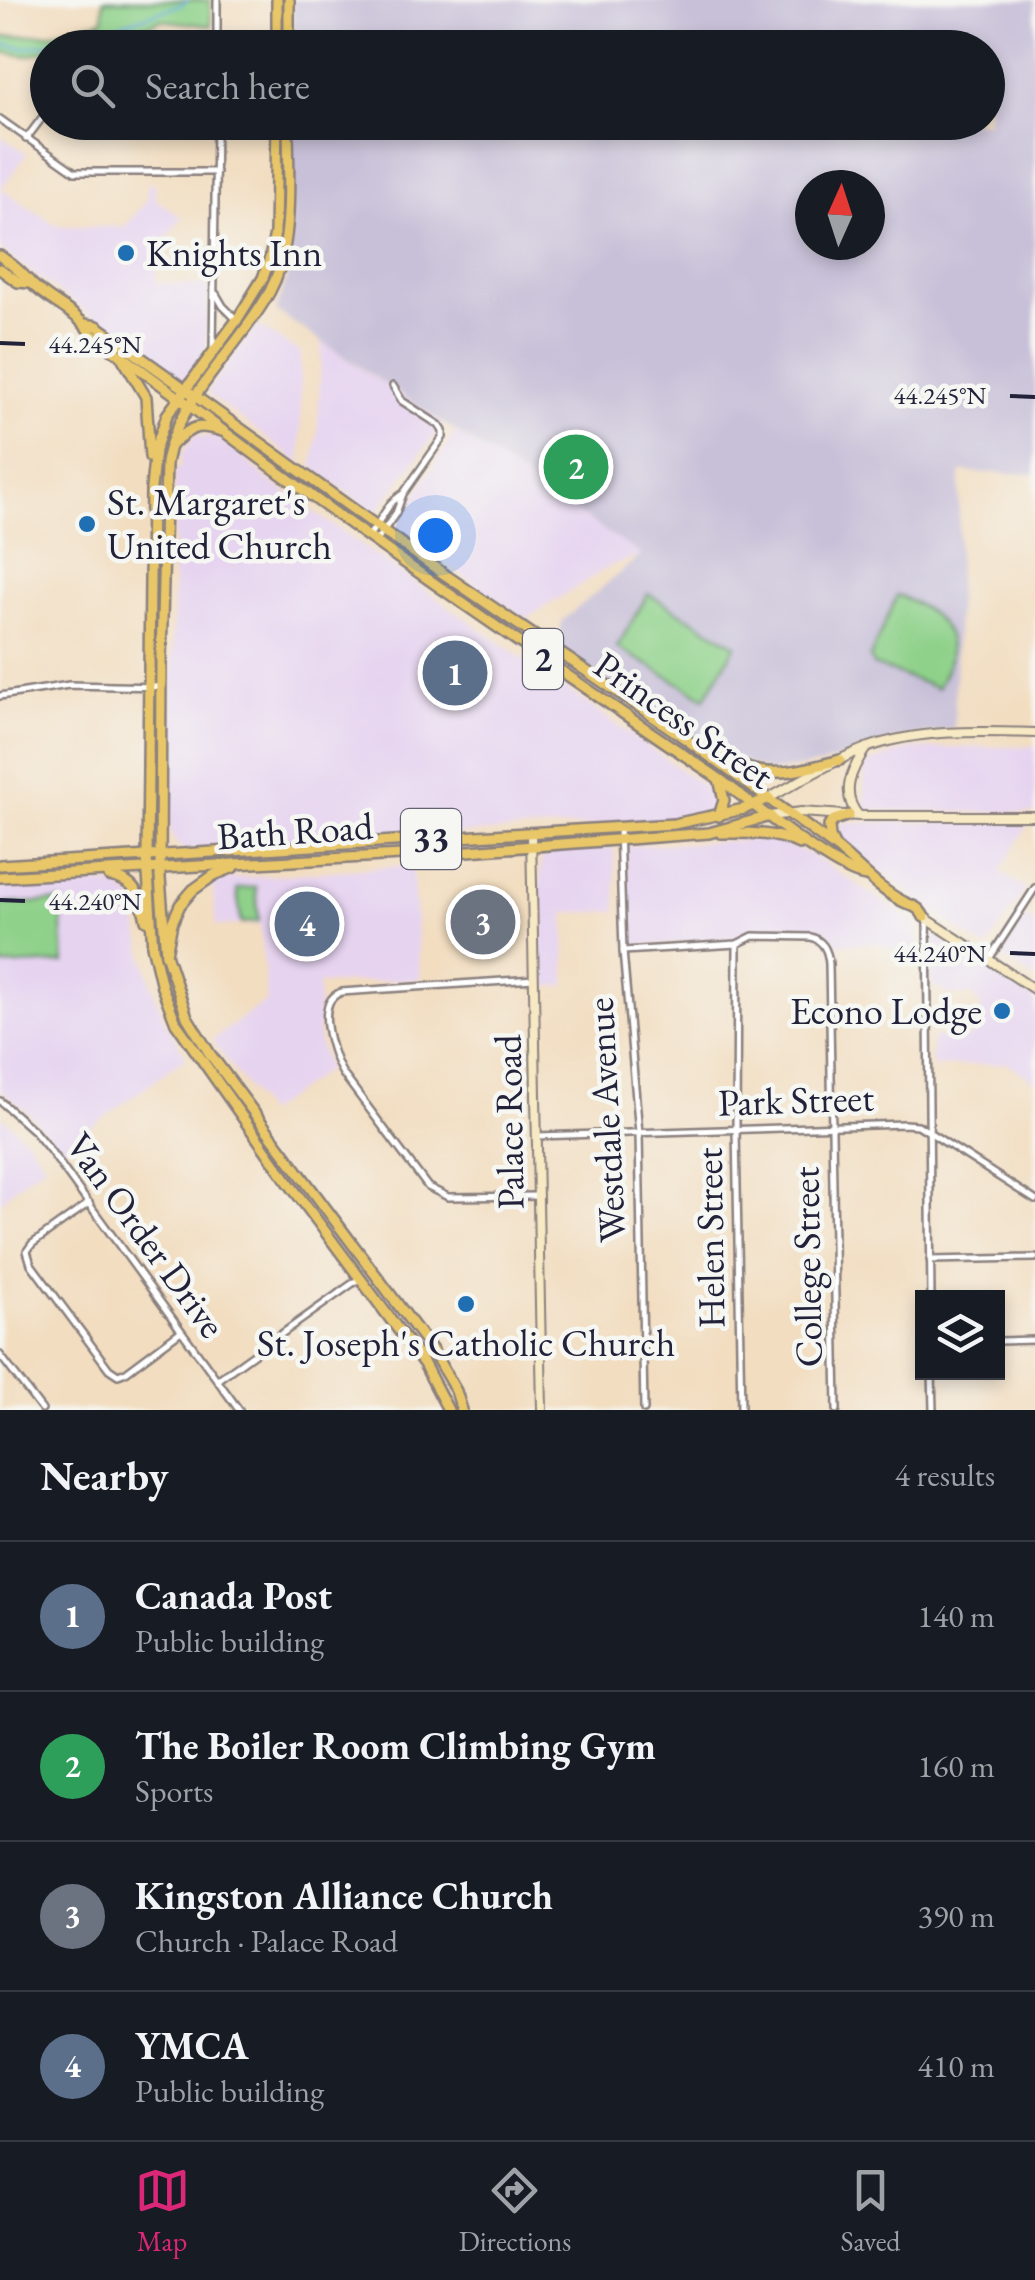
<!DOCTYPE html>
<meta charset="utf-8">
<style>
body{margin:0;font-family:"EB Garamond",serif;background:#20242c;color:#f1f3f6}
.controls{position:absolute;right:30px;bottom:30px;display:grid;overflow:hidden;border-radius:0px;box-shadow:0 5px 15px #0003}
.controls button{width:90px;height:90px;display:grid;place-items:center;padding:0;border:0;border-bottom:2px solid #363941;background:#171b24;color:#f1f3f6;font:50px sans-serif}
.compass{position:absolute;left:795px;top:170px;width:90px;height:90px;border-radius:50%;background:#171b24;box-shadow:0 5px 15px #0003;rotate:3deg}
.you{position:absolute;left:435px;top:535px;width:35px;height:35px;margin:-25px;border:8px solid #fff;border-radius:50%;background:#1a73e8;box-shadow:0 0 0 15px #1a73e833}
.badge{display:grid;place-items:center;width:65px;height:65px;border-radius:50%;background:#db2777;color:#fff;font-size:32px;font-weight:700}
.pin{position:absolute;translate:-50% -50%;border:5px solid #fff;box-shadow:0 2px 10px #0006}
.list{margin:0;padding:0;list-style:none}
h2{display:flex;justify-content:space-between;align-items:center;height:130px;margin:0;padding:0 40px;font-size:42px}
h2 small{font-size:32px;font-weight:400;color:#9ea1a6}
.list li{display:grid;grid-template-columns:65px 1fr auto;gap:30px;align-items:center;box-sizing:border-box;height:150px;padding:0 40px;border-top:2px solid #363941}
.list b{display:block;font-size:38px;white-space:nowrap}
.list p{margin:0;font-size:32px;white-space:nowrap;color:#9ea1a6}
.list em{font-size:32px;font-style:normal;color:#9ea1a6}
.icon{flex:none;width:55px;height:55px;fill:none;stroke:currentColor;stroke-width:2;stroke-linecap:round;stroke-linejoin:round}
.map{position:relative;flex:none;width:1035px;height:1410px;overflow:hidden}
.search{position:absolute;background:#171b24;box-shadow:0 5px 15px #0003;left:30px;right:30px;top:30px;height:110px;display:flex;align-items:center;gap:25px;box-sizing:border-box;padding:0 35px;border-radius:55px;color:#9ea1a6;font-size:38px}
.sheet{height:730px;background:#171b24}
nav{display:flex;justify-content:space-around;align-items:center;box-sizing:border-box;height:140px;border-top:2px solid #363941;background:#171b24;font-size:28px;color:#9ea1a6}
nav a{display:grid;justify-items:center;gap:5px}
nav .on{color:#db2777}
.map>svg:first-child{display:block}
.built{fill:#e6d3f0}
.industrial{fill:#c8c0d8;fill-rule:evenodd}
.green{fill:#8fd18a;stroke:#587a62;stroke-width:2.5}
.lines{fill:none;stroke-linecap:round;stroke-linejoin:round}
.stream{stroke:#67abdc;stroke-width:2.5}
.street-casing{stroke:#8a807e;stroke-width:10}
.secondary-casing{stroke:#8a807e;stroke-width:12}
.primary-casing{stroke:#8a807e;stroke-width:14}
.street{stroke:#fff;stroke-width:5}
.secondary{stroke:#f6e9c3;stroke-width:8}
.primary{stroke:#e9c769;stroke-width:9}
.ticks{fill:none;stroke:#22223b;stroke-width:4}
.poi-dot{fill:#1f6fb2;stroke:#f6f6f2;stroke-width:4}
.labels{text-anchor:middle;stroke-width:9;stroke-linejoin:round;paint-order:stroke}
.shield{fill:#f6f6f2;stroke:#626272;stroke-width:2.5}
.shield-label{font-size:35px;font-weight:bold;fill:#22223b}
.poi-label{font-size:38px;fill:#22223b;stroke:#f6f6f2;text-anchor:start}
.street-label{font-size:38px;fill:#22223b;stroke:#f6f6f2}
.ticks-label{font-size:25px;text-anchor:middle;fill:#22223b;stroke:#f6f6f2;stroke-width:9;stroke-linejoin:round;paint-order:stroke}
</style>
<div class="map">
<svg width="1035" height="1410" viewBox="0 0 1035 1410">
<rect width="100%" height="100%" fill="#f6f6f2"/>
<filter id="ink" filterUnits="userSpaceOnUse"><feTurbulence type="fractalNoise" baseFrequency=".01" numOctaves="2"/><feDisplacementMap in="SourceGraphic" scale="20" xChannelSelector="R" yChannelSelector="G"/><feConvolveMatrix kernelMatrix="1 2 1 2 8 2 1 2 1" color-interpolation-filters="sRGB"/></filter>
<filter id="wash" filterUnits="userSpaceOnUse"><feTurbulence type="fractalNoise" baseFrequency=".0048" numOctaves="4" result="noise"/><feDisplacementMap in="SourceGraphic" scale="40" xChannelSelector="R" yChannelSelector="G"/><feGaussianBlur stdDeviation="2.25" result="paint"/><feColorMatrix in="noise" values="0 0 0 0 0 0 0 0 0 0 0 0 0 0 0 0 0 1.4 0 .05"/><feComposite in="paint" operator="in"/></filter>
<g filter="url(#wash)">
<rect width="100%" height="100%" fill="#f2ddc0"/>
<g class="built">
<polygon points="0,136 27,154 1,189 57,226 125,227 147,200 147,184 155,184 155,199 182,217 158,251 156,283 208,286 207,346 186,379 179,379 0,249"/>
<polygon points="257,326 300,352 301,464 209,395 208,390"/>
<polygon points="322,342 443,424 376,513 312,467 317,439"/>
<polygon points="455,432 642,555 610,566 526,619 395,528"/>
<polygon points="195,435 219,438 270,481 715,794 719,802 718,811 677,821 183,850 174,840 170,831 175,468 181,467 182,453"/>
<polygon points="1035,746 1035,813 865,810 864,765 910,749"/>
<polygon points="845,822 1029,823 1000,872 1026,889 986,949 835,837 839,827"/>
<polygon points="768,839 810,854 916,923 919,960 876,943 832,944 816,933 809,931 752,931 733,940 628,946 626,846"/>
<polygon points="614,848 617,911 565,913 566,986 541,986 539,905 541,860 549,852"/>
<polygon points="412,865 420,979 318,984 319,1043 328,1069 266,1113 212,1040 267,1001 260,924 216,926 212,880"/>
<polygon points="96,883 116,885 133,899 144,957 156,999 165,1021 186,1057 60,1150 27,1111 0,1090 0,888"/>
<polygon points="1025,917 1035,924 1035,979 1000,956"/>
<polygon points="931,932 1035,1000 1035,1081 1008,1063 932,1067 932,1038 970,1038 982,1006 975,1001 975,995 950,995 931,984"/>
<polygon points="0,1115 27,1140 45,1164 18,1184 0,1203"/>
</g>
<path class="industrial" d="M293,0H1035V474L960,472L954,729L900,738L820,765L770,772L714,751L558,650L562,621L641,555L276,311L286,281L290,258L293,123L988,122V48L293,47ZM810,185H870V245H810Z"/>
<g class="green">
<polygon points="103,0 210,0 211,26 161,20 128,34 66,47 48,48 47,51 27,56 0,52 0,37 49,34 103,20"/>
<polygon points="648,594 736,645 705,698 617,647"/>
<path d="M897,595C944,614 966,640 937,688L873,665L870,657Z"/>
<polygon points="256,887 259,921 241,923 237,889"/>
<polygon points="61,901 64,963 0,966 0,904"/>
</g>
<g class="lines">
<polyline class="stream" points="0,44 26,48 83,37 183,4 188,0"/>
</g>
</g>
<g filter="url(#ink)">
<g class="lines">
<g class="street-casing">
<g id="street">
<polyline points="217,48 217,0"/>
<polyline points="0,119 75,172 216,172"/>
<polyline points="26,139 48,110"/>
<polyline points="216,294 223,306 237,320"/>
<polyline points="213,351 216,122"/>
<polyline points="369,536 391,503 401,495"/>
<polyline points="376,541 396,513 403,494 443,437 443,431 439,425 402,401 393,386"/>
<polyline points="0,696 69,685 161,687"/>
<polyline points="619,828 623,951 639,1133 644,1410"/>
<polyline points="927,918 931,1298"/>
<polyline points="737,944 736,1129 741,1410"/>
<path d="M623,951L737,944L753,936L811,937C824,941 828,951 829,964L837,1410"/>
<polyline points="989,959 1035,888"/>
<path d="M534,979L341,992C335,995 332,997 329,1003C321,1021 334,1059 343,1074L428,1187L448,1197L538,1196"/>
<polyline points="0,1101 34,1131 49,1149 239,1410"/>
<polyline points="537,1136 904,1124 918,1125 1035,1200"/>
<polyline points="89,1203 32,1244 27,1251 31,1264 109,1369 118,1375 126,1372 181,1331"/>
<polyline points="930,1260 1035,1258"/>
<polyline points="998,1341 1035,1340"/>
<polyline points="0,1355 42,1410"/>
<polyline points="932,1372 933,1410"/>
<polyline points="217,1380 360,1278"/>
</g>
</g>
<g class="secondary-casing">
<g id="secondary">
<path d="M769,798C800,781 832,761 866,748C919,729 979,731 1035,733"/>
<polyline points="770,816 801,812 859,816 1035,816"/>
<path d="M859,816C839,794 852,769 866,748"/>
<polyline points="531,833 542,1410"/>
<polyline points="924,917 1035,990"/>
</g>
</g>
<g class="primary-casing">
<g id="primary">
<polyline points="277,48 277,0"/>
<polyline points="289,48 289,0"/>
<path d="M0,256C14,266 19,270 30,282C48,302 77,310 91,334C156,379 217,427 280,473C423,578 570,677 715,776C747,798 834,873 866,876"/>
<polyline points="0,269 18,282 30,283"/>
<path d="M85,324L97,326L441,572L676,732L835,847C859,866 878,890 906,903C915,907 919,907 924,917"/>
<polyline points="123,359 146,397 150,457"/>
<path d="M174,443C193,425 198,424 222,431"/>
<path d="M705,747C720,754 735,764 750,769C779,778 812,767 840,760"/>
<polyline points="719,816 724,800 719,779"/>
<path d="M721,833C748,833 775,832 799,844"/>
<polyline points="834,845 830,837 829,826 834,820 849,815"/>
<polyline points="0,865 674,824 744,809 769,798"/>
<polyline points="234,867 214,875 193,890 180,905 172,923 166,954 187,1017 210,1054 432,1350 456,1391 462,1410"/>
<path d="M109,876C135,880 141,897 146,920"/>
<polyline points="0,877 455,852 709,833 770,816"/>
<polyline points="152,945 162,987 176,1023 286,1179 424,1364 448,1410"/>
<polyline points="153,949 147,858 151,488 155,450 167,415 237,320 263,278 270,258 275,233 277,122"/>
<path d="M166,954L160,878L161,661L166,463C177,399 240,347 270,291C295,245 288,174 288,122"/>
</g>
</g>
<use href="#street" class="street"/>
<use href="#secondary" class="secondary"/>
<use href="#primary" class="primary"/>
</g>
</g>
<path class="ticks" d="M0,343L25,344M1010,396L1035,397M0,900L25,901M1010,953L1035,954"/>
<g class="poi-dot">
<circle cx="126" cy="253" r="10"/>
<circle cx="87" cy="524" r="10"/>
<circle cx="1002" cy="1011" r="10"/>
<circle cx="466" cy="1304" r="10"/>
</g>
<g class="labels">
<g class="shield">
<rect x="523" y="629" width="40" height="60" rx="8"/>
<rect x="401" y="809" width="60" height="60" rx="8"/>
</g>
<g class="shield-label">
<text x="543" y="671">2</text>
<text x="431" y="851">33</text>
</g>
<g class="poi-label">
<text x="146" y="266">Knights Inn</text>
<text x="107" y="515">St. Margaret's<tspan x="107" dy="44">United Church</tspan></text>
<text x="982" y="1024" text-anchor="end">Econo Lodge</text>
<text x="466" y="1356" text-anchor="middle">St. Joseph's Catholic Church</text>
</g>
<g class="street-label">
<text transform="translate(684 720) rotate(35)" y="13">Princess Street</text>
<text transform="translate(295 831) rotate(-4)" y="13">Bath Road</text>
<text transform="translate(796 1100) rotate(-2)" y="13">Park Street</text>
<text transform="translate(606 1120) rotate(-93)" y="13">Westdale Avenue</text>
<text transform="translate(509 1122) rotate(-91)" y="13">Palace Road</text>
<text transform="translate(146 1235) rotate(54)" y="13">Van Order Drive</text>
<text transform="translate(710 1238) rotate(-91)" y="13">Helen Street</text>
<text transform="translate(807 1267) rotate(-91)" y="13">College Street</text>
</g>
</g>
<g class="ticks-label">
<text x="95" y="353">44.245°N</text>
<text x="940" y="404">44.245°N</text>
<text x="95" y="910">44.240°N</text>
<text x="940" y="962">44.240°N</text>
</g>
</svg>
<div class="controls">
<button><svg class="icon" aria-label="layers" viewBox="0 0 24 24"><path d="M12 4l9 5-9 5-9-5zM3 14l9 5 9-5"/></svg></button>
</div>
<svg class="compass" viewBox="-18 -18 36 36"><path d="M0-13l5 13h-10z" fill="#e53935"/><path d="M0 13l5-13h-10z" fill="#9ea1a6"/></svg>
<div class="you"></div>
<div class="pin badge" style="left:455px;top:673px;background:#5c6f8a">1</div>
<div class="pin badge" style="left:576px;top:467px;background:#2e9e5b">2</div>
<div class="pin badge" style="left:483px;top:922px;background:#6b7280">3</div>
<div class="pin badge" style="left:307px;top:924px;background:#5c6f8a">4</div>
<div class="search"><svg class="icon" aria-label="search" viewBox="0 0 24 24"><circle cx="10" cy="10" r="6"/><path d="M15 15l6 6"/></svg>Search here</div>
</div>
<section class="sheet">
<h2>Nearby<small>4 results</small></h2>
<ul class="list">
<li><span class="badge" style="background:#5c6f8a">1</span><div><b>Canada Post</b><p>Public building</p></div><em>140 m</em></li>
<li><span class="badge" style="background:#2e9e5b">2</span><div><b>The Boiler Room Climbing Gym</b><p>Sports</p></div><em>160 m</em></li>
<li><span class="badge" style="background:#6b7280">3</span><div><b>Kingston Alliance Church</b><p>Church · Palace Road</p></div><em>390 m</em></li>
<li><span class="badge" style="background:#5c6f8a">4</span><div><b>YMCA</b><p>Public building</p></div><em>410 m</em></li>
</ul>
</section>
<nav>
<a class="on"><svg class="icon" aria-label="map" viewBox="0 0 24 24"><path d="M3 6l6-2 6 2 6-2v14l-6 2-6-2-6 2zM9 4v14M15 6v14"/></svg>Map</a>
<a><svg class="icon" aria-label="directions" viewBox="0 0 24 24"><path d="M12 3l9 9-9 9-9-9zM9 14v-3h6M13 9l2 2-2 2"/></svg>Directions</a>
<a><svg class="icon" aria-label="saved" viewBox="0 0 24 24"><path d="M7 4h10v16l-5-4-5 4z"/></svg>Saved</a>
</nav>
